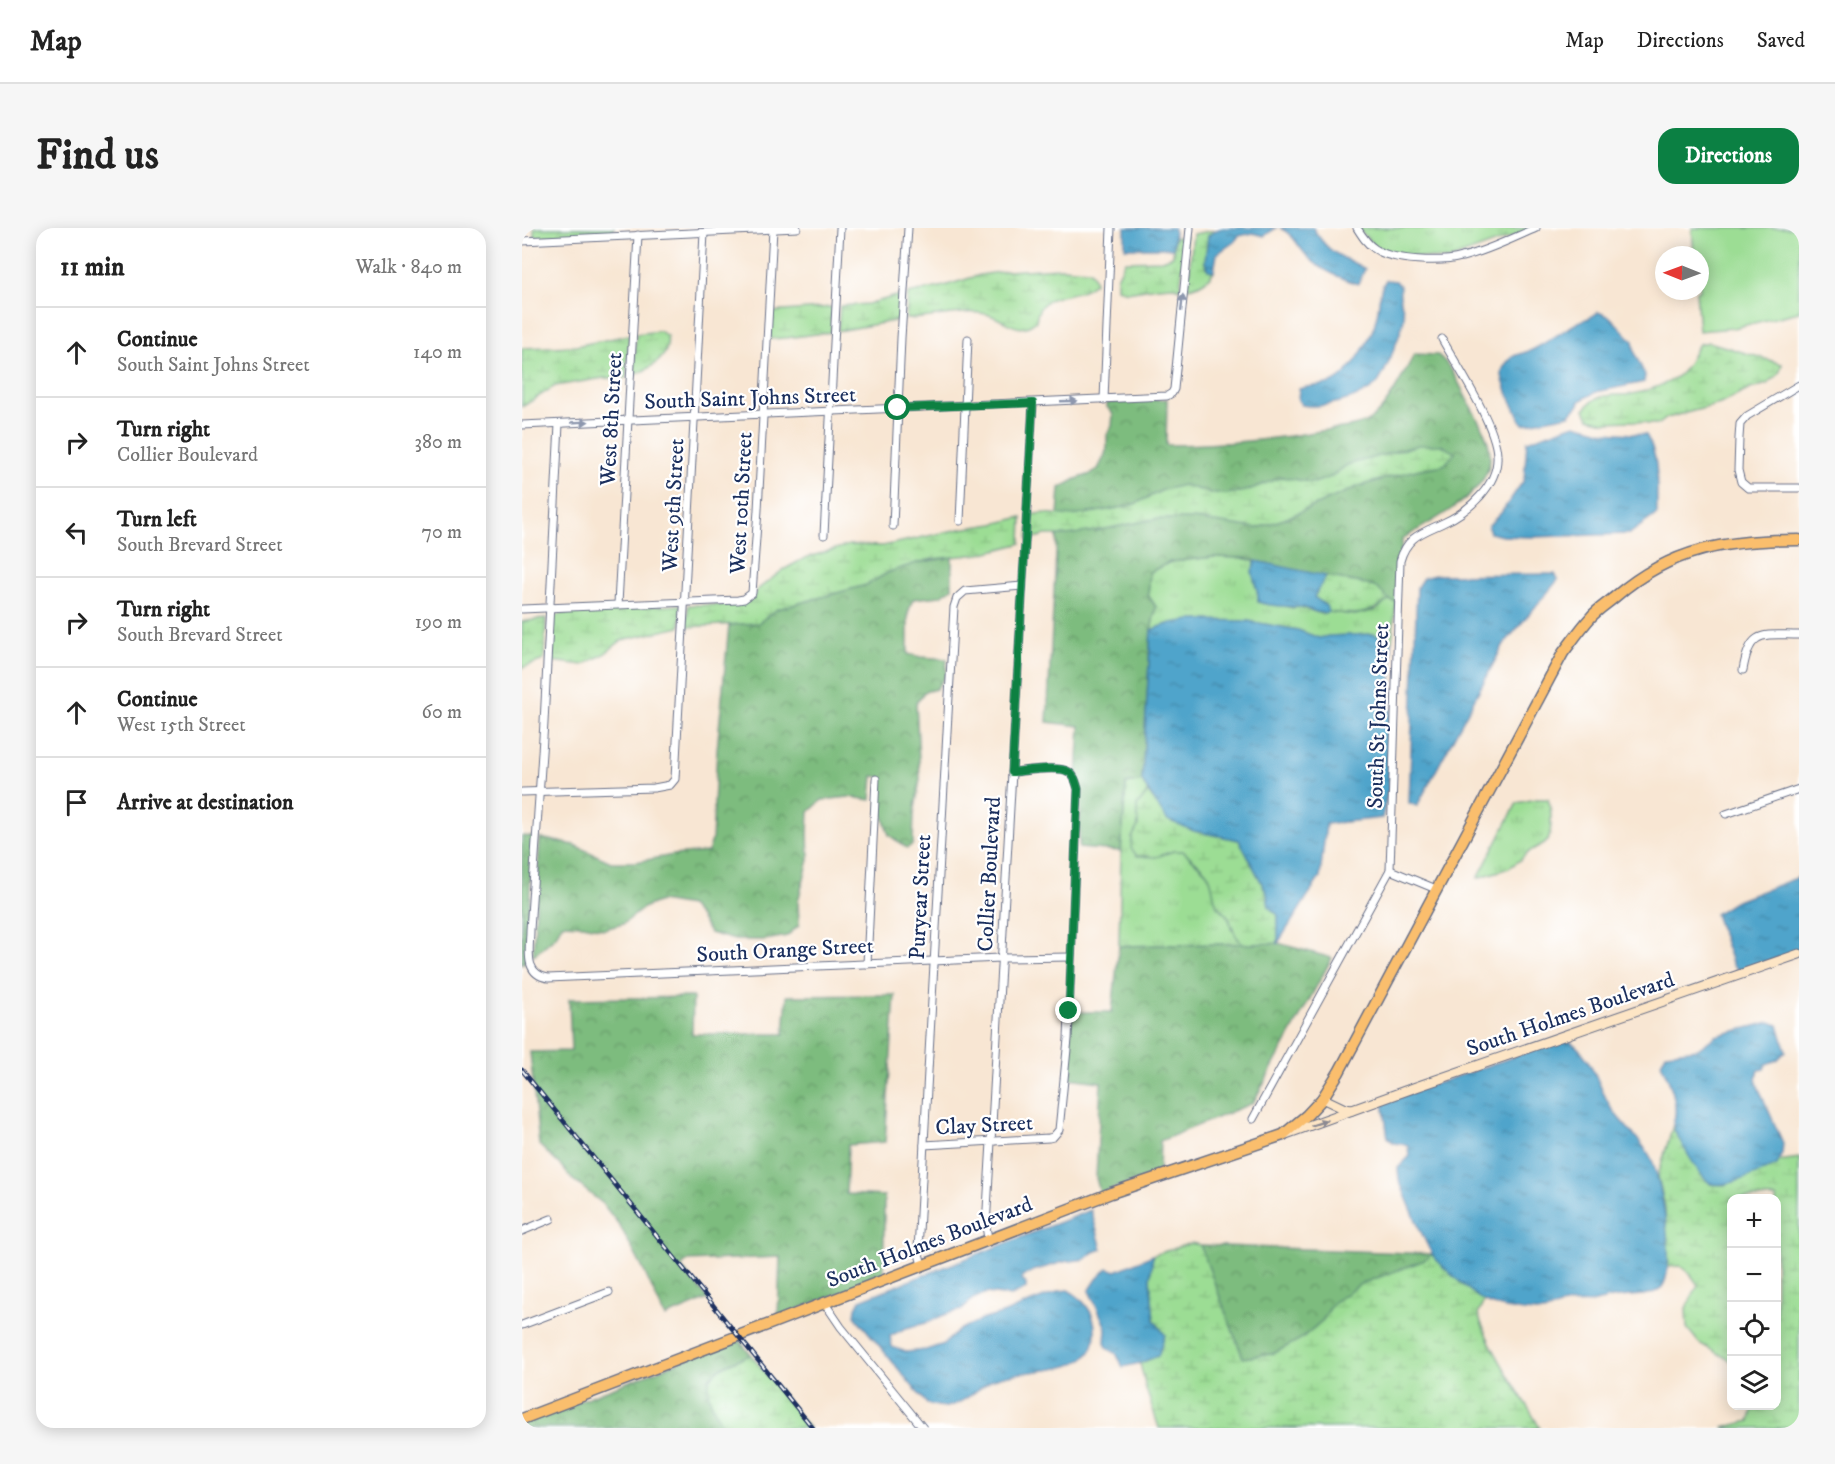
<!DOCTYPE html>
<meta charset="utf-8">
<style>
body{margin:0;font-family:"IM FELL DW Pica",serif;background:#f6f6f6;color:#222}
.controls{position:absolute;right:18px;bottom:18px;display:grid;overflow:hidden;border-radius:12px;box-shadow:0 3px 15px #0003}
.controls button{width:54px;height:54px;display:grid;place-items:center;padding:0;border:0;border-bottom:2px solid #e0e0e0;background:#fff;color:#222;font:30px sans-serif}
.compass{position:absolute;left:1133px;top:18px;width:54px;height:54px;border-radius:50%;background:#fff;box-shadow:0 3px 15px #0003;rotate:271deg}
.stop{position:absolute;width:18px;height:18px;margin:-14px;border:4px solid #0b8043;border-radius:50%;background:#fff}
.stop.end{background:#0b8043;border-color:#fff;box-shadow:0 2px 6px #0008}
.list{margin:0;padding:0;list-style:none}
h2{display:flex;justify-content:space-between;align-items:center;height:78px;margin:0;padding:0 24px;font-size:26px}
h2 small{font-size:20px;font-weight:400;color:#767676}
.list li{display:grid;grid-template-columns:39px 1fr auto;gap:18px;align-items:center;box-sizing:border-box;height:90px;padding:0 24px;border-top:2px solid #e0e0e0}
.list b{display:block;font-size:22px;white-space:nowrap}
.list p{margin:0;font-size:20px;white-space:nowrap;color:#767676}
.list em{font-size:20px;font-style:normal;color:#767676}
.icon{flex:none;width:33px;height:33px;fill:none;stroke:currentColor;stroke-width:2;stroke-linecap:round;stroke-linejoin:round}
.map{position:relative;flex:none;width:1277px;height:1200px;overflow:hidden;border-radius:18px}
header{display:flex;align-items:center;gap:36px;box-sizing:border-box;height:84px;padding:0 30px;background:#fff;border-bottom:2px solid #e0e0e0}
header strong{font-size:28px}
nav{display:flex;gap:33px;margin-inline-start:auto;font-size:21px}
.intro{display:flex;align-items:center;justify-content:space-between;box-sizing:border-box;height:144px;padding:0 36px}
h1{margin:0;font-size:42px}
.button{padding:15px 27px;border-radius:18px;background:#0b8043;color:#fff;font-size:21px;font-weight:700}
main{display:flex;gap:36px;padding:0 36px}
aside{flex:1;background:#fff;border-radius:18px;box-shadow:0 3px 15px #0003}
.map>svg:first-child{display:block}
.grass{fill:url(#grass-tufts);stroke:#5c8679;stroke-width:1.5}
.forest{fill:url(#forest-crowns);stroke:#4c766e;stroke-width:1.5}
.wetland{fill:url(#wetland-marsh);stroke:#5c8679;stroke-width:1.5}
.pitch{fill:#9cdd94;stroke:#5c8679;stroke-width:1.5}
.water{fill:url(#water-ripples);stroke:#366a94;stroke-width:1.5}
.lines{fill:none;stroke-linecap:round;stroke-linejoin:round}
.street-casing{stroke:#686f87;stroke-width:9}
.secondary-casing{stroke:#686f87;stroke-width:11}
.primary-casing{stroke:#686f87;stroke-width:13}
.street{stroke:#fff;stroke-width:7}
.secondary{stroke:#fde5c5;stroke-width:9}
.primary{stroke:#fabe6d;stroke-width:10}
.rail-casing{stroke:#1b2f5e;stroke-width:4.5}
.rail{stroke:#fff;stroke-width:2;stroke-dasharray:7;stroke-linecap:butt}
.oneway{fill:#8d97ae}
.oneway2{fill:#8c8a92}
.route{stroke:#0b8043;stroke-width:8}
.labels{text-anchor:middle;stroke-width:4.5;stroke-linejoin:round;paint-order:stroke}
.street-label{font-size:22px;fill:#1b2f5e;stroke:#fff}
</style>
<header>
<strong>Map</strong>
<nav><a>Map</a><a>Directions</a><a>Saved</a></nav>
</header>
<div class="intro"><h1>Find us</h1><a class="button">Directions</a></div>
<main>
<aside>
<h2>11 min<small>Walk · 840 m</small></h2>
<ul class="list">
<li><svg class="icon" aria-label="ahead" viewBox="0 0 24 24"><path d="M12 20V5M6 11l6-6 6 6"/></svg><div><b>Continue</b><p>South Saint Johns Street</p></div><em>140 m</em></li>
<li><svg class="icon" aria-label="right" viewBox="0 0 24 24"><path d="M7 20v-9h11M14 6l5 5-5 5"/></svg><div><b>Turn right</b><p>Collier Boulevard</p></div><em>380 m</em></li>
<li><svg class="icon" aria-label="left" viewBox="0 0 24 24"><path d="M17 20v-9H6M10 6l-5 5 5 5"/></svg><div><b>Turn left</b><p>South Brevard Street</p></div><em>70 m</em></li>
<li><svg class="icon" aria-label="right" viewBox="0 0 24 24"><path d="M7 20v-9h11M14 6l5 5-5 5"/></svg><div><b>Turn right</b><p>South Brevard Street</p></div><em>190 m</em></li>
<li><svg class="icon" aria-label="ahead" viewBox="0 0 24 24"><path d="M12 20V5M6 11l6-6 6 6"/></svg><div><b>Continue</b><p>West 15th Street</p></div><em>60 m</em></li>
<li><svg class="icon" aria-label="arrive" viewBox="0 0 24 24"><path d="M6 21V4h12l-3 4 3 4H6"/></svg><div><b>Arrive at destination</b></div></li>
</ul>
</aside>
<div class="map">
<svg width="1277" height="1200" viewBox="0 0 1277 1200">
<defs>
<pattern id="grass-tufts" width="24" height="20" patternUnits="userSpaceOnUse" patternTransform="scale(1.5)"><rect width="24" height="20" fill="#9cdd94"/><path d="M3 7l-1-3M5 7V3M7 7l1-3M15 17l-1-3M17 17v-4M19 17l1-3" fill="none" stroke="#86be82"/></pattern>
<pattern id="forest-crowns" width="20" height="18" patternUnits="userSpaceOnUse" patternTransform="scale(1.5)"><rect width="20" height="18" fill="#7dbc7e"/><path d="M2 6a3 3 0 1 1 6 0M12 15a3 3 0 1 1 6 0" fill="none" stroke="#66996a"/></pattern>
<pattern id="wetland-marsh" width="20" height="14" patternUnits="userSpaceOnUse" patternTransform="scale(1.5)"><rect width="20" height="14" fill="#9cdd94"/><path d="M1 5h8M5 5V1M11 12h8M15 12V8" fill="none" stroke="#86be82"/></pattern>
<pattern id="water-ripples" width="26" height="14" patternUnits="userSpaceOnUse" patternTransform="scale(1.5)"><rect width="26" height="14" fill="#50a4cb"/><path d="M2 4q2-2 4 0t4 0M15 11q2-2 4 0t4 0" fill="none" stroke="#4286a8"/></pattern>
</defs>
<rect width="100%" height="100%" fill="#fff"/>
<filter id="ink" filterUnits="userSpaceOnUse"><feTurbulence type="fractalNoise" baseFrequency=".0167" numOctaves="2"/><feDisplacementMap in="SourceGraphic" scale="12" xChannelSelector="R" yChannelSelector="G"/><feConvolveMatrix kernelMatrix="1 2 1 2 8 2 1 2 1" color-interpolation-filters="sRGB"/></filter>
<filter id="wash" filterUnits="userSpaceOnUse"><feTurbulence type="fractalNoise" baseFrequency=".008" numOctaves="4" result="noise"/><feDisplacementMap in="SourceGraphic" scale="24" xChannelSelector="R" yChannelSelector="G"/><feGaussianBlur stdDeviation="1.35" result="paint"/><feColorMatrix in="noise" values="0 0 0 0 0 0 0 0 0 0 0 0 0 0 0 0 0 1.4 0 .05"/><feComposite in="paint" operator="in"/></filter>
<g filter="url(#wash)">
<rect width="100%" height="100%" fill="#f8e6d3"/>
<g class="grass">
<polygon points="835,0 1014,0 926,32 860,25"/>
<polygon points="691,329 721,330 734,333 730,343 736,367 736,374 759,377 770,380 779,379 799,386 807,384 833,387 854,382 867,372 874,374 870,414 852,406 807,408 797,410 776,402 726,393 679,392 649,395 629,402 634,379 626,367 628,344 648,334"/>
<polygon points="620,553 626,564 615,578 616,598 610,610 640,627 651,623 661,623 685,645 690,655 695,678 703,685 708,693 709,700 721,716 597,718 599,623 604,556"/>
<path d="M1014,571H1026C1030,582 1030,602 1026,613L1005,625L998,632L987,640L956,650L995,575Z"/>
</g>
<g class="forest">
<path d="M893,126L916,127C932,140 938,159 948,177C958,195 972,216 967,238C959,270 906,295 880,311V318L875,333L874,374L867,372L855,360L839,355L765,341L721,330L691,329L648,334L628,344L626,367L634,379L629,402L620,553L604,556L599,623L557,620L559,561L555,547L558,498L525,494L535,307L573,303L633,291H672L735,300L762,291L837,258L897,241L921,237L897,217L825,237L809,249L792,255L760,249L724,263L707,266L688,265L662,257L641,262L613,276L603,279L551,288L536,287L538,260L554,251L569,246L576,241L582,229L585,220V207L590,198L591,186L585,179V175L645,171L644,217C698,217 751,212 805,202C819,200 837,199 849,191C866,180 882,144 893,126Z"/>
<polygon points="430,329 430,360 418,368 391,371 386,385 386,426 399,429 425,431 424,447 414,461 402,464 394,475 398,551 392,586 391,616 385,620 367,607 357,576 358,549 351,548 349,572 327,569 300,572 287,584 286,605 287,632 276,673 277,697 265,708 243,712 213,712 188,705 178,689 168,678 138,673 123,679 101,696 82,701 61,697 40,696 34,708 11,728 18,610 52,617 89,634 114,634 151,627 186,624 190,612 195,522 207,397 236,395 255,381 344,357 367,344 394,335"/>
<polygon points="0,608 11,609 4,733 0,736"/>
<polygon points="756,715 810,730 731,875 638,913 637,945 578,965 574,950 579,854 546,850 550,784 590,784 597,718"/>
<polygon points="373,767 363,914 326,917 324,966 362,968 362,1048 256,1089 258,1029 165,1033 159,1039 186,1071 143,1089 121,1041 98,998 80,975 50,951 40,939 17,917 8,824 49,823 47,771 171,769 170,806 262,806 265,768"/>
<polygon points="678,1017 910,1026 904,1032 839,1056 811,1075 801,1092 779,1111 751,1126 721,1130"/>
<path d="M216,1111L229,1127C213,1133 199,1137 187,1150L189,1174L202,1200H0V1195Z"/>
</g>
<g class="wetland">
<polygon points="12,0 92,0 90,5 12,9"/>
<path d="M694,2L686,8L683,34L686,42L692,43C686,53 678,58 666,60L671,6Z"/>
<polygon points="664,8 658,61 650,58 636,59 605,64 595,60 595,50 603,33 640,32 651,28 652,10"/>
<path d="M540,40L567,42L570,45L573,54C555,74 517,59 514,93C496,110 483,90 464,86C438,81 410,91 384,91L386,66L422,58L458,47L484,43Z"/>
<polygon points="378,67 377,92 316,103 318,78 346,76"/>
<polygon points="310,79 309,104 264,110 248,111 250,84"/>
<path d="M138,103L145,108C149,130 129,140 112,147L114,106Z"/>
<polygon points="107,107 104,150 82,150 33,158 0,179 0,120 54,118"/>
<path d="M1187,114L1260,136L1257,146L1245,156L1228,161L1198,176L1145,190L1137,196H1126L1109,193L1083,194L1067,190L1063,181C1074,163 1093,169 1110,166C1121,164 1143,157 1153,150C1165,143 1169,127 1177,116Z"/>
<polygon points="897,217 919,217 933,225 922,237 897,241 837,258 762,291 735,300 672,291 633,291 573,303 544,307 523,307 506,312 508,287 521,285 551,288 603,279 613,276 641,262 662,257 687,265 706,266 724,263 760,249 792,255 809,249 825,237"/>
<polygon points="500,289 499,315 497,316 458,326 411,331 394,335 367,344 344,357 255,381 236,395 165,399 166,377 206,377 227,373 231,370 235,362 261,342 283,330 327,317 361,318 438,301 471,296"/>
<path d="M804,348L838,355L855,360L867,372C845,388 833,387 807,384L804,378L792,369Z"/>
<polygon points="159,377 158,399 100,412 82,426 61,437 30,433 32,388 55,382"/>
<polygon points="24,390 22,432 0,440 0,394"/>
<path d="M626,564L631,571L672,603L717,612L745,665L747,679L756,687V715L721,716C711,708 711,697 705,687C702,684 697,681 695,677C690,668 692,655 685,645C679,637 669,630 661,623H651L634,629L615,628L609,620L610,610L616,598L615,578Z"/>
<polygon points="1151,897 1181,949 1189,956 1203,957 1255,937 1256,933 1277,930 1277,1200 1200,1200 1228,1193 1231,1178 1254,1178 1254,970 1210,970 1209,1133 1177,1115 1165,1100 1164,1080 1176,1057 1169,1047 1158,1038 1146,1039 1143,979 1136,948"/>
<path d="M669,1015L678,1017L721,1130L751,1126L779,1111L801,1092L811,1075L839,1056L903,1032L910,1026L962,1073L956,1086C970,1127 997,1162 1018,1200H637L624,1161L618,1135L636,1128L643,1107L632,1092L628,1051L631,1027Z"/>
<path d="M229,1127L287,1200H202C176,1155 180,1144 229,1127Z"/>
</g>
<polygon class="pitch" points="1170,0 1277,0 1277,84 1212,100 1177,103 1174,63 1178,63 1178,27 1172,27"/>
<g class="water">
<polygon points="603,0 652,0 651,20 603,20"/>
<polygon points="701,0 754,0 742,8 731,5 717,8 712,14 695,26 692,43 686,42 683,34 686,8 694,2"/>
<path d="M758,0H791C808,28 817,26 843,41L836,56C818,50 798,42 785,28C776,18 771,6 758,0Z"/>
<path d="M864,52L874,53L878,58C876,72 882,78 882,89C881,101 862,149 854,157C839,171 799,181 780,177L776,172L777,161C789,157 800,158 809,155C830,147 851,108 855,87C858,75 856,62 864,52Z"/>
<path d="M1076,84L1088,89L1111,113L1113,126L1123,147L1122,154L1074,164L1059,172L1056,178L1047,187L1001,196C995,185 979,155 980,144C981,139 986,132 990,129C996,125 1005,125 1012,121C1027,113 1041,103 1055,95C1062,91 1070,90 1076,84Z"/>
<path d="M1053,196L1083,204L1124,207C1139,231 1134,259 1135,286L1107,306L1008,309L980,308L968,305L966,298L979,285L1002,252L1005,213Z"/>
<path d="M734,333L804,348L792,369L804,378L807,384C794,387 791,381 779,379C765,378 749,379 736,374V367L730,343Z"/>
<polygon points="1033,346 1036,352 982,416 895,578 887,575 895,359 901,350 913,347"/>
<polygon points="669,392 726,393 776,402 797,410 807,408 852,406 870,414 867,560 860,590 804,596 798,649 756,715 756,687 747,679 745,665 717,612 672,603 645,592 620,553 629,402 649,395"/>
<polygon points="1277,649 1277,723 1218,743 1211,737 1193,686 1212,674"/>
<path d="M1248,794L1256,797L1264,823L1255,832L1244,836L1242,841L1237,842L1234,851L1237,861L1261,915L1260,925L1255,937C1241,943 1201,962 1188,955C1177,949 1160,916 1153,904L1151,897C1158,876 1148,855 1139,835L1144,825L1176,821L1194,808Z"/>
<path d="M1043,811C1070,823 1075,858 1090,881C1101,898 1119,911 1129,930C1139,950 1157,1048 1137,1062C1126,1069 1109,1067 1097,1069C1086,1070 1076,1074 1066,1075C1058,1076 1050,1075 1043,1076C1037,1077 1032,1081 1026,1083C1012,1086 972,1080 960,1072C950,1065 916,1036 910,1026C898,1005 887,975 877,952L876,940L887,929L886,917L872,915L866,910L861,874Z"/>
<path d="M569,982L580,1021L570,1025L563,1031L541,1034L511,1043L499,1050L504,1056V1061L489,1068L464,1065L451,1071L439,1082L424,1086L404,1095L384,1100L368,1108L370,1119L384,1124L404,1122L422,1116L437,1102L459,1092L483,1085L507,1075L538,1063L546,1062C560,1070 573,1084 573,1102C573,1108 573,1114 570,1120C558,1148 497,1140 472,1151C456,1159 442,1176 424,1179C418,1179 411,1177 405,1176L333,1088L334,1080L338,1072Z"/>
<polygon points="631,1027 628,1051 632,1092 643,1107 636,1128 618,1135 601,1139 594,1125 586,1121 583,1115 584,1100 574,1077 567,1063 575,1051 586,1040 594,1043"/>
</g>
</g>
<g filter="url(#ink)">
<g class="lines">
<g class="street-casing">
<g id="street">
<path d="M835,0C840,8 845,16 853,21C871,33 919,35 940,29C965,23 991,10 1014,0"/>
<polyline points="0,13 275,0"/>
<polyline points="1277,157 1225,188 1218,196 1217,210 1216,242 1219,254 1226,260 1277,260"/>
<polyline points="582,172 589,0"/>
<path d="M37,196L22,495L8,702C8,721 1,746 26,750L479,730L548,729"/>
<polyline points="0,197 645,168 650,165 652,161 668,0"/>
<polyline points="438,293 446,111"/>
<polyline points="371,298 379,110 386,0"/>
<polyline points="302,307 318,0"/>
<polyline points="96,376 116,7"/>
<polyline points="0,381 216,372 222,371 230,365 236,282 251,1"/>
<path d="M1221,442C1228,401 1240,407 1277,407"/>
<polyline points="0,564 132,560 148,557 153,551 182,5"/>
<polyline points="1204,586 1277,561"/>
<polyline points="868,642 914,661"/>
<polyline points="345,736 354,551"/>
<path d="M731,891L868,642L878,333C885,308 900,305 921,295C946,284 977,257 975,227C974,197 935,138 920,111"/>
<path d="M402,917L527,910L531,909L537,902L546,811L556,561C554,554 553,548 547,544C537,537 503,543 490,544"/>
<polyline points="0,1003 29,991"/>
<polyline points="466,1011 464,998 469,914 511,175"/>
<polyline points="400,1037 396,1022 432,379 435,370 443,363 500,358"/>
<polyline points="302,1074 319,1099 401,1200"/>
<polyline points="0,1097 87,1064"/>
</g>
</g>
<g class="secondary-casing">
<g id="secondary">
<polyline points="800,870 823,881 830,882"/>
<polyline points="764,906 894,859 1277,726"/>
</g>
</g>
<g class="primary-casing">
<path id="primary" d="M0,1191L589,965L761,907L785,887L800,871L817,844L1041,425C1050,413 1059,400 1069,389C1076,381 1086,375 1094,368C1150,320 1205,312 1277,312"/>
</g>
<use href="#street" class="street"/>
<use href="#secondary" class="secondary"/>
<use href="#primary" class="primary"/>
<g class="rail-casing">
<polyline id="rail" points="0,842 291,1200"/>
</g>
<use href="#rail" class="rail"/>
</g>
<defs><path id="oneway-solid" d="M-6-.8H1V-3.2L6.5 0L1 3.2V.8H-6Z" transform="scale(1.5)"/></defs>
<g class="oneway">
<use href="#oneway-solid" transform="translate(660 75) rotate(-84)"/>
<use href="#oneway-solid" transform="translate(547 173) rotate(-2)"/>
<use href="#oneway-solid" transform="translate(58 194) rotate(-3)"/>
</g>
<use class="oneway2" href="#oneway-solid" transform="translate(797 895) rotate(-19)"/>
</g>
<g class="lines" filter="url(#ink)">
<path class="route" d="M376,180L511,175L490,544C503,543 537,537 547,544C553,548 554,554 556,561L547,783"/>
</g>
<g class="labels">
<g class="street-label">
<text transform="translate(228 169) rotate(-2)" y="8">South Saint Johns Street</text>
<text transform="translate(88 191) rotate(-87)" y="8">West 8th Street</text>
<text transform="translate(218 275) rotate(-87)" y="8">West 10th Street</text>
<text transform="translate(150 277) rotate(-87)" y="8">West 9th Street</text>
<text transform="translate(855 488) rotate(-88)" y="8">South St Johns Street</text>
<text transform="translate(466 646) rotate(-87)" y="8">Collier Boulevard</text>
<text transform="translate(397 669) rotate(-87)" y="8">Puryear Street</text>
<text transform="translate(263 721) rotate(-3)" y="8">South Orange Street</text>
<text transform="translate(1048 785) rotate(-19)" y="8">South Holmes Boulevard</text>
<text transform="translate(462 896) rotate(-3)" y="8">Clay Street</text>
<text transform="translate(407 1013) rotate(-21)" y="8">South Holmes Boulevard</text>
</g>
</g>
</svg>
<div class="controls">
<button>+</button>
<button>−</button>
<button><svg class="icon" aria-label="locate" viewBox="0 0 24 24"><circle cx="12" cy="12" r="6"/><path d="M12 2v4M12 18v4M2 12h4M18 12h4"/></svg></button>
<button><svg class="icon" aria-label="layers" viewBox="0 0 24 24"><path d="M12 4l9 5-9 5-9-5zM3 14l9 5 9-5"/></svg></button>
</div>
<svg class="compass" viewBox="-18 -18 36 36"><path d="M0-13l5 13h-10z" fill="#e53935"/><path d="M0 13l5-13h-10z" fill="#767676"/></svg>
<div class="stop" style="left:376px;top:180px"></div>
<div class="stop end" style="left:547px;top:783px"></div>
</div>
</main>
